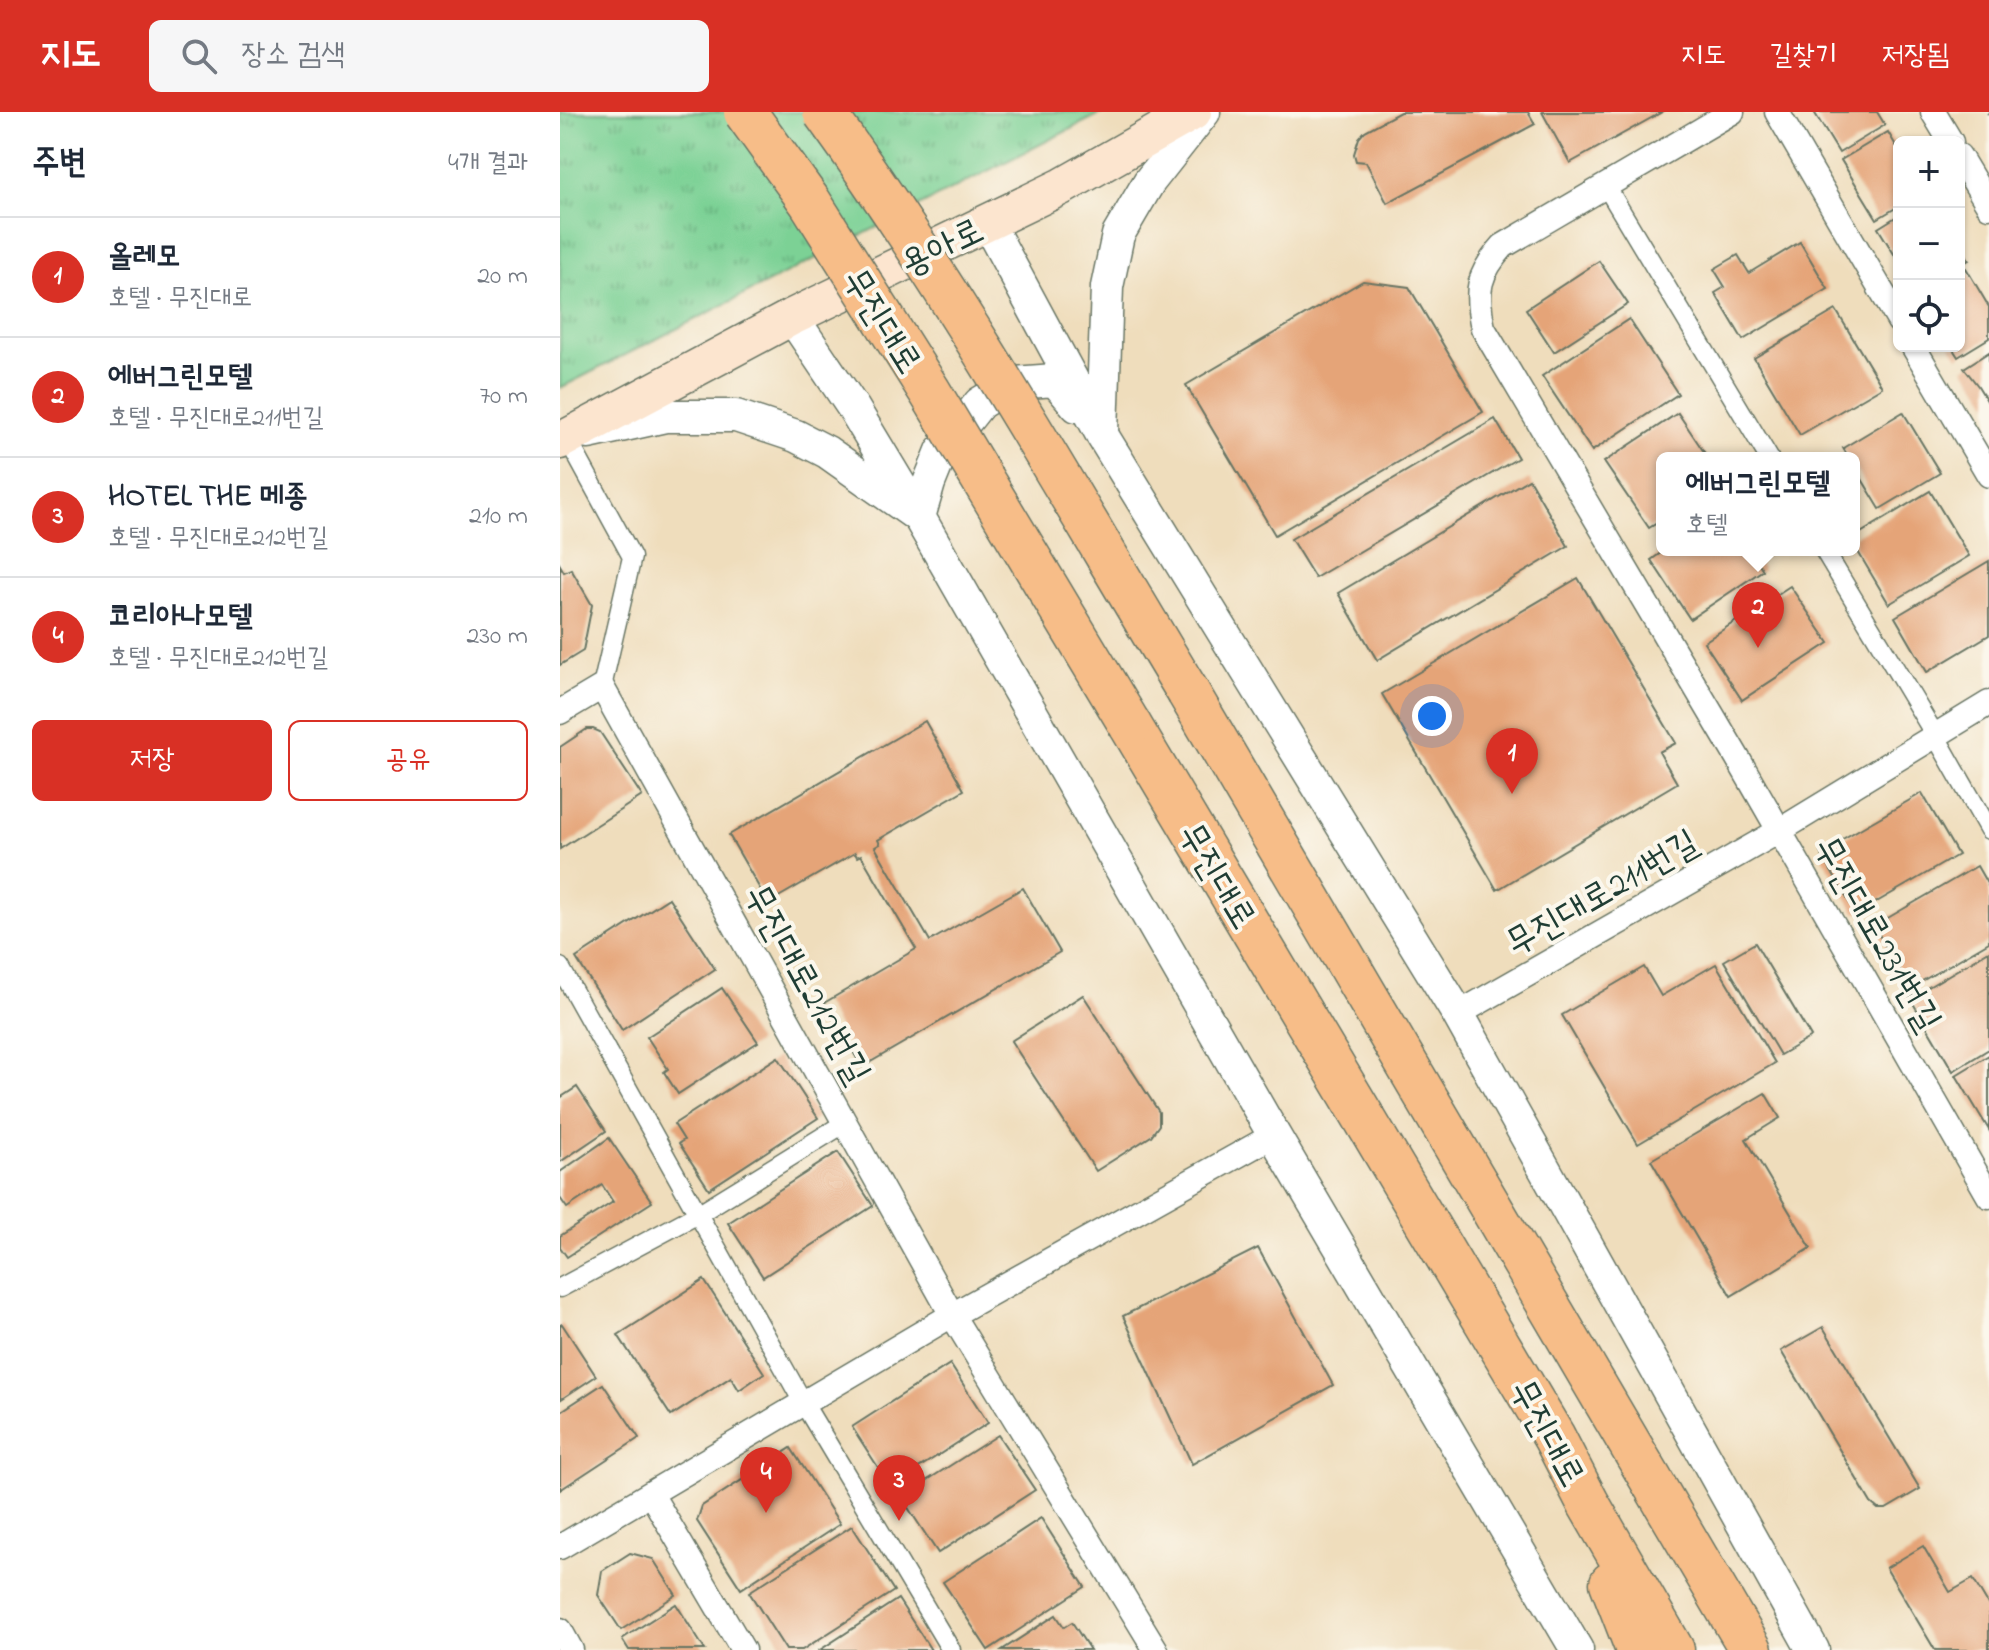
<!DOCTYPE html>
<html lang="ko">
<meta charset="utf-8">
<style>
body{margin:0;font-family:"Indie Flower","Poor Story",sans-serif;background:#f6f6f7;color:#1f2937}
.controls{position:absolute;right:24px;top:24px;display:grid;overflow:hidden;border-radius:12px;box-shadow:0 2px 6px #0004}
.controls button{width:72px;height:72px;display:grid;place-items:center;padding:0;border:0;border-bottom:2px solid #e0e1e3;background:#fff;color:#1f2937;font:40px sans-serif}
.you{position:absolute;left:872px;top:604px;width:28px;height:28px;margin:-20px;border:6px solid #fff;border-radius:50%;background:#1a73e8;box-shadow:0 0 0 12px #1a73e833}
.badge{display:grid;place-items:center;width:52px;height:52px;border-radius:50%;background:#d93025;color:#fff;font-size:26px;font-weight:700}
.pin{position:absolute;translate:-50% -66px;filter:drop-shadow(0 2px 4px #0008)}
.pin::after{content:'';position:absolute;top:42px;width:28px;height:24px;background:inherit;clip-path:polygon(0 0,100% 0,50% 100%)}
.popup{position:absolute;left:1096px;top:340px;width:204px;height:104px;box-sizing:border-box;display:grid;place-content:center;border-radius:12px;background:#fff;filter:drop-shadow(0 2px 6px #0005);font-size:26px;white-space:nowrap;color:#747a83}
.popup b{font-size:30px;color:#1f2937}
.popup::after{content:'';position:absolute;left:50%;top:100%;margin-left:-16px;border:16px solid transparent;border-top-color:#fff}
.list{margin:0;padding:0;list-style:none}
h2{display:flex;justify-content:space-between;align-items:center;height:104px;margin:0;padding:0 32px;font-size:34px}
h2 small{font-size:26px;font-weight:400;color:#747a83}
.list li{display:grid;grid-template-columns:52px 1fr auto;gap:24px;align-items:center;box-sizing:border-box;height:120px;padding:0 32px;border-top:2px solid #e0e1e3}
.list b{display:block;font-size:30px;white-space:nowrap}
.list p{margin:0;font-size:26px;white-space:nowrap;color:#747a83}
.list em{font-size:26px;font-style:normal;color:#747a83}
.actions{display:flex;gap:16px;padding:24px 32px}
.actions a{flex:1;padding:18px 0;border:2px solid #d93025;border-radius:12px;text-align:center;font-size:28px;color:#d93025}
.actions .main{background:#d93025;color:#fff}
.icon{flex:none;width:44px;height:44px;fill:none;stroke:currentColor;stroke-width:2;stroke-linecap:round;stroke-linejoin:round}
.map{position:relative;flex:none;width:1429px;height:1538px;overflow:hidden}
header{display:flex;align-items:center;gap:48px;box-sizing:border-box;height:112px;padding:0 40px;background:#d93025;color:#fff}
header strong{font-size:38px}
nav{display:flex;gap:44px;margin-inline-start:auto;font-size:28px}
.search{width:560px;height:72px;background:#f6f6f7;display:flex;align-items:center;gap:20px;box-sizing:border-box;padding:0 28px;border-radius:12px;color:#747a83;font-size:30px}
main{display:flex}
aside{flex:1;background:#fff}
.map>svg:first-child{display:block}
.grass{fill:url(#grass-tufts);stroke:#4d8764;stroke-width:2}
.building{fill:#e5a478}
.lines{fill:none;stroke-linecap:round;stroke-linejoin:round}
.pedestrian-casing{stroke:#687564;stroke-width:21}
.minor-casing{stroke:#687564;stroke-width:27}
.tertiary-casing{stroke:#687564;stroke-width:35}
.secondary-casing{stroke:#687564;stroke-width:39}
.trunk-casing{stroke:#687564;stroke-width:45}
.path{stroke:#687564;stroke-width:5;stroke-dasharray:6 6;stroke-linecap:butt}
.pedestrian{stroke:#fff;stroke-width:18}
.minor{stroke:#fff;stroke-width:24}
.tertiary{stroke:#fff;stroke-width:32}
.secondary{stroke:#fce5cf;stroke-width:36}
.trunk{stroke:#f7bd88;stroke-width:42}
.trunk-bridge-casing{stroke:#687564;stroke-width:45;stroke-linecap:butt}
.trunk-bridge{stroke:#f7bd88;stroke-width:42}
.labels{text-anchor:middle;stroke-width:8;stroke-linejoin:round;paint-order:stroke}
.street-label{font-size:36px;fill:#1f3d34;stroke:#fbf7ec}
</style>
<header>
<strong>지도</strong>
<div class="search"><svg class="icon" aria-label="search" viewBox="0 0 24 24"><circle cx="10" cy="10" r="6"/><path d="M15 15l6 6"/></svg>장소 검색</div>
<nav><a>지도</a><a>길찾기</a><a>저장됨</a></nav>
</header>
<main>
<aside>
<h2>주변<small>4개 결과</small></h2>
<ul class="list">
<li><span class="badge">1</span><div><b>올레모</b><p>호텔 · 무진대로</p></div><em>20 m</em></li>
<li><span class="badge">2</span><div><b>에버그린모텔</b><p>호텔 · 무진대로211번길</p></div><em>70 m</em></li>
<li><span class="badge">3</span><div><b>HOTEL THE 메종</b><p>호텔 · 무진대로212번길</p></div><em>210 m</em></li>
<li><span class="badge">4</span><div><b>코리아나모텔</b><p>호텔 · 무진대로212번길</p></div><em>230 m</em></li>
</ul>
<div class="actions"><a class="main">저장</a><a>공유</a></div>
</aside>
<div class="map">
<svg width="1429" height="1538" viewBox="0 0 1429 1538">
<defs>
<pattern id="grass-tufts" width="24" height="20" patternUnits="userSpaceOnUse" patternTransform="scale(2)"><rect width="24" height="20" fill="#7bd195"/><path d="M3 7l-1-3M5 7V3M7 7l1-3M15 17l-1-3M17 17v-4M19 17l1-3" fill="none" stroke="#64ab7a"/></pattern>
</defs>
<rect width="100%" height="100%" fill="#fbf7ec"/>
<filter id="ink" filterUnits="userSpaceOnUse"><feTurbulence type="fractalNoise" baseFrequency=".0125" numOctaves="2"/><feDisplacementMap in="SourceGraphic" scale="16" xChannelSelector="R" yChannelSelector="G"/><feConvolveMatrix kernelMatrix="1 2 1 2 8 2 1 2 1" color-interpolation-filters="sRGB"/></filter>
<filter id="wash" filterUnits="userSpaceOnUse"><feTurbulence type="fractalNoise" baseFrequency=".006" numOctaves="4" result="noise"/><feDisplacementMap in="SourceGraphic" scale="32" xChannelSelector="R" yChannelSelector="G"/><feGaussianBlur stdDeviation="1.8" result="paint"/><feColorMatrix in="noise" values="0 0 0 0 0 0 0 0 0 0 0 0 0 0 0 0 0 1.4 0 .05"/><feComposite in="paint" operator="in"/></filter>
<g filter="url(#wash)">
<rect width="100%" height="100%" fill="#efddbc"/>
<polygon class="grass" points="0,0 544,0 0,276"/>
<g id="blocks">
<g class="building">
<polygon points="840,0 968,0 975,12 827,91 806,50 796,49 794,42 799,26 805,19"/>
<polygon points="982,0 1102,0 1010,51"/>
<polygon points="1254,0 1317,0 1325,13 1279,41"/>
<polygon points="1328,20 1339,39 1339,94 1317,107 1281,48"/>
<polygon points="1339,103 1339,150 1318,116"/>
<polygon points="1240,130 1268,177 1183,228 1155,181 1165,175 1154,157 1178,143 1189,161"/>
<polygon points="1399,131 1409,148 1399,154"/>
<polygon points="1039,149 1068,192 994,240 966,197"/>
<polygon points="1406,156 1429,195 1429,226 1398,245 1391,234 1399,234 1399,160"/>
<polygon points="803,169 849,175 923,300 715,423 626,273"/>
<polygon points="1276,198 1322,275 1240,323 1194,246"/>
<polygon points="1069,207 1118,282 1032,339 982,264"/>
<polygon points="1429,240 1429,292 1418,274 1404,256"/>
<polygon points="1343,300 1380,361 1320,397 1294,354 1294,346 1289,346 1283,336"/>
<polygon points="1118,301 1148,346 1102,346 1102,408 1089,416 1044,350"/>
<polygon points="935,307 958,346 755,466 731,427"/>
<polygon points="969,367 1008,434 817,548 778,481"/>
<polygon points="1370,379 1409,444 1329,492 1294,433 1294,425"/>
<polygon points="1105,438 1190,438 1203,458 1130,507 1091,448"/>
<polygon points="1429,449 1429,523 1367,560 1335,505"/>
<polygon points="0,453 4,460 11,457 32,493 23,539 0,553"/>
<polygon points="1018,466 1116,631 1099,640 1117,671 937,778 822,582"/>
<polygon points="1230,474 1269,531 1182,588 1144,530"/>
<polygon points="365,609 404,678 318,728 320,732 315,735 370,829 463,776 500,840 302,955 264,891 356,837 301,743 297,745 295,741 208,791 169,723"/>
<polygon points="27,617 33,617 40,620 82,684 0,737 0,635"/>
<polygon points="1362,681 1398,743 1296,802 1260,740"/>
<polygon points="1417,754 1429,775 1429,830 1350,876 1314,814"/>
<polygon points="109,786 155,857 62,918 16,846"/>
<polygon points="1195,831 1251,925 1220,943 1164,849"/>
<polygon points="1429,839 1429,937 1393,959 1350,886"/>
<polygon points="1156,852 1215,951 1078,1032 1002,903 1084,855 1101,884"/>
<polygon points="162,876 198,930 118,982 104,960 108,957 87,925"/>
<polygon points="523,883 599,1000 599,1013 591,1024 536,1059 451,929"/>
<polygon points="1429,943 1429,1018 1396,963"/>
<polygon points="218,945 258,1006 149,1077 119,1031 124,1028 114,1012"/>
<polygon points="17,975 46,1019 0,1050 0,986"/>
<polygon points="1205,981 1220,1006 1186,1027 1251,1136 1171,1184 1091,1048"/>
<polygon points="49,1026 92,1090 7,1145 0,1135 0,1124 53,1090 42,1073 7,1096 0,1086 0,1060"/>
<polygon points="278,1040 313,1094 203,1165 168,1111"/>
<polygon points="698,1136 773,1273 632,1352 563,1204"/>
<polygon points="144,1168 204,1261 179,1278 171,1265 111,1304 58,1223"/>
<polygon points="2,1212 36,1264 0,1288 0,1213"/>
<polygon points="1263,1215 1360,1377 1326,1397 1318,1397 1311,1391 1221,1239"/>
<polygon points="390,1252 428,1311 326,1377 321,1369 325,1366 292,1315"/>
<polygon points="43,1272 79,1326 0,1378 0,1300"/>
<polygon points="438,1323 475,1378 378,1441 341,1385"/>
<polygon points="231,1336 280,1412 181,1477 137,1409 142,1394"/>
<polygon points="481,1406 525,1475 428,1538 383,1470"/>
<polygon points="292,1414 334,1479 242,1538 226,1538 189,1480"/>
<polygon points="1363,1434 1390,1480 1413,1467 1429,1494 1429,1538 1375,1538 1326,1456"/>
<polygon points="70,1441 93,1447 116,1483 61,1518 38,1483 42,1459"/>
<polygon points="338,1487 371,1538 260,1538"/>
<polygon points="116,1492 145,1538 69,1538 62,1527"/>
<polygon points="496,1503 504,1515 512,1510 530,1538 442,1538"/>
</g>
</g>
</g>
<g filter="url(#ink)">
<use href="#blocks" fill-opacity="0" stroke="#687564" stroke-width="2"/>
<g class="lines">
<g class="pedestrian-casing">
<g id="pedestrian">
<polyline points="1046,74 1209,346"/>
<polyline points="7,326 72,445 42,575"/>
<polyline points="1264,438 1375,623 1429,718"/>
<polyline points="0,855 244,1292 391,1538"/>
<polyline points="0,1176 138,1102 285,1011"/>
</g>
</g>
<g class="minor-casing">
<g id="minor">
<path d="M1172,0L943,134C918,162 915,178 923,216L1177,645L1429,1084"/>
<polyline points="1217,0 1339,209"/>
<polyline points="1373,0 1391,30"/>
<polyline points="1399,44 1429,94"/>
<polyline points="1353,234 1429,363"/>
<polyline points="0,600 42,575 392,1203 596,1538"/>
<polyline points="898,902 1219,719 1429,591"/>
<polyline points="91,1382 183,1538"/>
<polyline points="0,1435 392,1203 714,1023"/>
<polyline points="0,1518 11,1538"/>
</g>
</g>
<g class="tertiary-casing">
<g id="tertiary">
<polyline points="427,110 542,323 898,902 1253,1538"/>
<polyline points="232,205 294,297 359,405 714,1023 1017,1538"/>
<polyline points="542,320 547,175 558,123 589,70 644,0"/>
<polyline points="29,321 106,304 176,304 236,324 267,340 359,405 369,371 382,339 420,291 454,271 495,268 517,294"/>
</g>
</g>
<g class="secondary-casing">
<polyline id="secondary" points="0,329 232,205 503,74 633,0"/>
</g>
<g class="trunk-casing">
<g id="trunk">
<polyline points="628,580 1191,1538"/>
<polyline points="570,613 994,1325 1028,1391 1113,1538"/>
<polyline points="1051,1471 1077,1538"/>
</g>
</g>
<polyline class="path" points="1428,0 1429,1"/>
<use href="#pedestrian" class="pedestrian"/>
<use href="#minor" class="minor"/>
<use href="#tertiary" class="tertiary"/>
<use href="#secondary" class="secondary"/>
<use href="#trunk" class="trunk"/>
<g class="trunk-bridge-casing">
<g id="trunk-bridge">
<polyline points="185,0 250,90 370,280 570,613"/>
<path d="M264,0C398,185 510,385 628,580"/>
</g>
</g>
<use href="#trunk-bridge" class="trunk-bridge"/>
</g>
</g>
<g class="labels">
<g class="street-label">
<text transform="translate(381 133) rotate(-26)" y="13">용아로</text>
<text transform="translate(324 208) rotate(58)" y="13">무진대로</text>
<text transform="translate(659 763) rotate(59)" y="13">무진대로</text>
<text transform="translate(1041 779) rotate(-30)" y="13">무진대로211번길</text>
<text transform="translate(1319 821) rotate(60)" y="13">무진대로231번길</text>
<text transform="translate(249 871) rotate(61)" y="13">무진대로212번길</text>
<text transform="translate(989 1320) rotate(61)" y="13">무진대로</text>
</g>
</g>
</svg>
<div class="controls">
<button>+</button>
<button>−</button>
<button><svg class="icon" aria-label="locate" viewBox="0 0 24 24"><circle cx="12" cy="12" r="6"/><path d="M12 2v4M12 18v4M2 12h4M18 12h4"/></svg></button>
</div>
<div class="you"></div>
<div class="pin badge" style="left:952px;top:682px">1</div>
<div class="pin badge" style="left:1198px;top:536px">2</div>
<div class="popup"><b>에버그린모텔</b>호텔</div>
<div class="pin badge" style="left:339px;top:1409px">3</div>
<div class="pin badge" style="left:206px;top:1401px">4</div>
</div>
</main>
